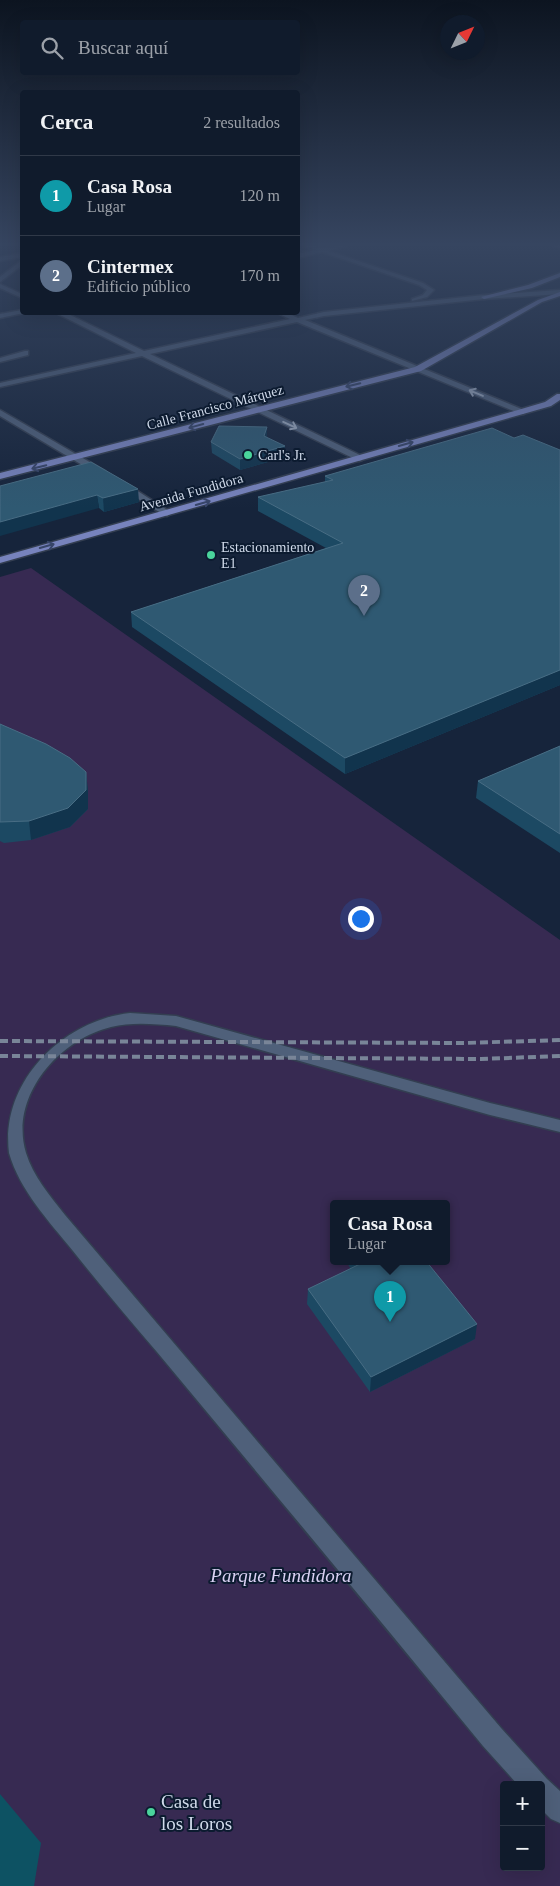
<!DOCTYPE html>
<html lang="es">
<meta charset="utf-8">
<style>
body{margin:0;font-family:"Times New Roman",serif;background:#1e2838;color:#f1f3f6}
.controls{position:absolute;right:15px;bottom:15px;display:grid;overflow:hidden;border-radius:5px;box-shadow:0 5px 20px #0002}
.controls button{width:45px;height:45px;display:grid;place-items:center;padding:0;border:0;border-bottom:1px solid #303948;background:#101b2c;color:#f1f3f6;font:25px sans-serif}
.compass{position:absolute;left:440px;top:15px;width:45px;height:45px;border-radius:50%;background:#101b2c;box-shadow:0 5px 20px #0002;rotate:47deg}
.you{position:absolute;left:360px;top:918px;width:18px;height:18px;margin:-12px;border:4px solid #fff;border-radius:50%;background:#1a73e8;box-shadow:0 0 0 8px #1a73e833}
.badge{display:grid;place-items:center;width:32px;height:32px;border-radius:50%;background:#ea580c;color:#fff;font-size:16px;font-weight:700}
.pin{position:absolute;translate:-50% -41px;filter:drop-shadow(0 1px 2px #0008)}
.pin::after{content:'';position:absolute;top:26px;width:18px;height:15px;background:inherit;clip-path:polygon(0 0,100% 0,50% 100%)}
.popup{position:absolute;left:330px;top:1200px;width:120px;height:65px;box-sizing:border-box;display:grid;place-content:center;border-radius:5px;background:#101b2c;filter:drop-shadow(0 1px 4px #0005);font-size:16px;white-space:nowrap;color:#9ca1a9}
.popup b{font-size:19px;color:#f1f3f6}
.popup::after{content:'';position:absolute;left:50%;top:100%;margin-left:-10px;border:10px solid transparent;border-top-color:#101b2c}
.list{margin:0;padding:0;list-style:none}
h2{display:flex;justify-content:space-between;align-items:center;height:65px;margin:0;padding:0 20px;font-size:21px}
h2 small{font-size:16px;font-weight:400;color:#9ca1a9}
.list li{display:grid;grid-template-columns:32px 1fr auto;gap:15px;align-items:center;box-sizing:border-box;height:80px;padding:0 20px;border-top:1px solid #303948}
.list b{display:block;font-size:19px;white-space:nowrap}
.list p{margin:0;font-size:16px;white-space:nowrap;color:#9ca1a9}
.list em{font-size:16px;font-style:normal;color:#9ca1a9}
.icon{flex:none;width:28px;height:28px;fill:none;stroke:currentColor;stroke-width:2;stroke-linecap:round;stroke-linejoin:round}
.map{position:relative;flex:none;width:560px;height:1886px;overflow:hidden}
.search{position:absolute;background:#101b2c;box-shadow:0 5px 20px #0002;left:20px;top:20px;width:280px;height:55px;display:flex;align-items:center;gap:12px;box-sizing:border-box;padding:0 18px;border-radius:5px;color:#9ca1a9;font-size:19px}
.panel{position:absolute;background:#101b2c;box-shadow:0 5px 20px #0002;left:20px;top:90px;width:280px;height:225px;border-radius:5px}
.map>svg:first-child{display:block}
.green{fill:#372a52;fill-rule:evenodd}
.water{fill:#0d5263}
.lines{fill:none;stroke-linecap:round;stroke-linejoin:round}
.minor-casing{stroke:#333e51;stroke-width:3}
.major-casing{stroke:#333e51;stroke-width:3}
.minor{fill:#4f607a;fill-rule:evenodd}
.major{fill:#7783bd;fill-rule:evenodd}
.rail{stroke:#798598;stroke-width:4;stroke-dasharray:8 4;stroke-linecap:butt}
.wall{fill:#1c4963}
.shaded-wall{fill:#11344d}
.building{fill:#2f5972;stroke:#486d84}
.oneway{stroke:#374568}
.oneway2{stroke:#9ca9bd}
.poi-dot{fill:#4ad49c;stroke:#0c1b30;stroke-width:2}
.labels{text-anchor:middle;stroke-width:4;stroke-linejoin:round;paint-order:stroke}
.far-street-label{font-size:14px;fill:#d0daea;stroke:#0c1b30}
.far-poi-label{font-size:14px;fill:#d0daea;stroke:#0c1b30;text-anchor:start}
.near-park-label{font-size:19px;font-style:italic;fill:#dad1f3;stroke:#0c1b30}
.near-poi-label{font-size:19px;fill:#d0daea;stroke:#0c1b30;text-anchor:start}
</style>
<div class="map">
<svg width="560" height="1886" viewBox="0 0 560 1886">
<rect width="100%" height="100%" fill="#16243b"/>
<path class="green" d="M31,568L560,940V1886H0V577ZM334,1203H446V1261H334ZM504,1785H541V1867H504Z"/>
<polygon class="water" points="0,1794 41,1843 34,1886 0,1886"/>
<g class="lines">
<g class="minor-casing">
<g id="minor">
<polygon points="303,245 313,245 322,248 348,245 329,251 423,283 434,290 427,297 412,301 412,299 423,295 427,290 419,285 322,252 298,258 298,254 315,250"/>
<polygon points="22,253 22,257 0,261 0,257"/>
<polygon points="22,260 22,265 0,282 0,277"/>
<polygon points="0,284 22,294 22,298 0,288"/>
<polygon points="560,290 560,294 484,299 324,316 305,320 524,410 524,414 521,414 297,322 150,354 362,456 362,460 359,461 142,356 0,387 0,383 136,353 54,312 64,312 144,351 290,319 275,312 285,312 298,318 324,312 484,295"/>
<polygon points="22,310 24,313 0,318 0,314"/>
<polygon points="25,351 28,351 28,355 0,362 0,358"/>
<polygon points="0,410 105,471 107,473 102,476 99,475 0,416"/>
<polygon points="122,482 125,483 172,513 167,516 164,515 119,487 119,483"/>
<path d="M130,1013L176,1016L490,1103L560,1120V1132L490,1115L176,1026C154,1024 132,1022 111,1027C58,1040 9,1097 26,1153C33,1176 50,1196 65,1215L501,1728L547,1779L560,1791V1823L551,1819L541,1809V1785H518L483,1746C375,1614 266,1483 157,1352C128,1318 100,1285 73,1251C49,1221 20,1191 9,1153C0,1080 65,1020 130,1013Z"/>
</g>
</g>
<g class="major-casing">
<g id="major">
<polygon points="552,245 560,245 560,248 553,246"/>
<polygon points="560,273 560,277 532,288 484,299 481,297 528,285"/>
<polygon points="560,292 560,296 542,302 421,371 0,479 0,473 415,367 538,300"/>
<polygon points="557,394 560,394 560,400 551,406 0,563 0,557 518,410 545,402"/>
</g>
</g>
<use href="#minor" class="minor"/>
<use href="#major" class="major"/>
<g class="rail">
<polyline points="0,1041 464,1043 560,1040"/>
<polyline points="0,1056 481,1059 560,1056"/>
</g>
</g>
<g class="wall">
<polygon points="267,427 267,438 285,446 285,457 240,470 212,453 211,442"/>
<polygon points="514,438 560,450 560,685 345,774 132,627 131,612 326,548 258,511 258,497 325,482 325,476"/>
<polygon points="91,462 139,502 104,512 99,508"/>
<polygon points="0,724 86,772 88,792 88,809 70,827 31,840 4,843 0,841"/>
<polygon points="560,746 560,853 476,798 478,781"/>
<polygon points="347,1261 426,1261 475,1339 370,1392 307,1304 308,1289 351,1269 347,1263"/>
</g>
<g class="shaded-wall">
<polygon points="267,427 267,438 264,436"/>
<polygon points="285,446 285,457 240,470 240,459"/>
<polygon points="138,489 139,502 104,512 103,498"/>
<polygon points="97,495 99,508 0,536 0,522"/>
<polygon points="560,670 560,685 345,774 345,758"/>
<polygon points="86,772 88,792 88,809 70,827 31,840 29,821"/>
<polygon points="477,1324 475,1339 370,1392 371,1377"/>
</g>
<g class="building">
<polygon points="219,426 267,427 264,436 285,446 240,459 211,442"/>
<polygon points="492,428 514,438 523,435 560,450 560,670 345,758 131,612 343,543 258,497 333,480 325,476"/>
<polygon points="91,462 138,489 103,498 97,495 0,522 0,486"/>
<polygon points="0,724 46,744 70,758 86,772 86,790 68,808 29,821 0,822"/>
<polygon points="560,746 560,834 478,781"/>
<polygon points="357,1261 426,1261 477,1324 371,1377 308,1289 360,1264"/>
</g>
<defs><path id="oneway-shaft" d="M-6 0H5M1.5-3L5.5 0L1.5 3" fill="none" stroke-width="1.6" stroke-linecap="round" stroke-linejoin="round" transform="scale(1.25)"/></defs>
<g class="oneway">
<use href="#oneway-shaft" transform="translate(353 385) rotate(166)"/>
<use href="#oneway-shaft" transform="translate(196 426) rotate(165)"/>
<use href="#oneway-shaft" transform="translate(406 444) rotate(-16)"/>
<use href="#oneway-shaft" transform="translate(39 467) rotate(166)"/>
<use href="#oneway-shaft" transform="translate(203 503) rotate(-16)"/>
<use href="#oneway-shaft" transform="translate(47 546) rotate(-16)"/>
</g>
<g class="oneway2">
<use href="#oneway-shaft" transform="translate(476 393) rotate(-157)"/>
<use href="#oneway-shaft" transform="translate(290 425) rotate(25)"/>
</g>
<linearGradient id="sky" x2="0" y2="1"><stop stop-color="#0c1420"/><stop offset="0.48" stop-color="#364560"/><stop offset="1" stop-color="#364560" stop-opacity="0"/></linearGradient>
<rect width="560" height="509" fill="url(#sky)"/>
<g class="poi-dot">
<circle cx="248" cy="455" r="5"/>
<circle cx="211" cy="555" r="5"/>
<circle cx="151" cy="1812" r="5"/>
</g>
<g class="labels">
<g class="far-street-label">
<text transform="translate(215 407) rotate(-15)" y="5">Calle Francisco Márquez</text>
<text transform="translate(191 492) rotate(-16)" y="5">Avenida Fundidora</text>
</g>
<g class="far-poi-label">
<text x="258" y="460">Carl's Jr.</text>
<text x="221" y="552">Estacionamiento<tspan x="221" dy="16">E1</tspan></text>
</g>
<g class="near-park-label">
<text x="281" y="1582">Parque Fundidora</text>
</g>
<g class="near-poi-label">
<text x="161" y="1808">Casa de<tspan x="161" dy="22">los Loros</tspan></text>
</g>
</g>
</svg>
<div class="controls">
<button>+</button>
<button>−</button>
</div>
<svg class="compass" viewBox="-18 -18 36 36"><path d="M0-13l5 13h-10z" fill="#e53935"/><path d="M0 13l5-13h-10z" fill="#9ca1a9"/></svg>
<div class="you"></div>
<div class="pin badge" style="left:390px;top:1322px;background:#0f9aa8">1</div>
<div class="popup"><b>Casa Rosa</b>Lugar</div>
<div class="pin badge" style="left:364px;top:616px;background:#5c6f8a">2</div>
<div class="search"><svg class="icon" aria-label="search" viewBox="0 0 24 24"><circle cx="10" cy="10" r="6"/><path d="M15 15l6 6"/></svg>Buscar aquí</div>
<section class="panel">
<h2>Cerca<small>2 resultados</small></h2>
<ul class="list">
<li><span class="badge" style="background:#0f9aa8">1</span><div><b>Casa Rosa</b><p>Lugar</p></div><em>120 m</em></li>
<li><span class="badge" style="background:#5c6f8a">2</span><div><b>Cintermex</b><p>Edificio público</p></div><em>170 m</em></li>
</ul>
</section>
</div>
